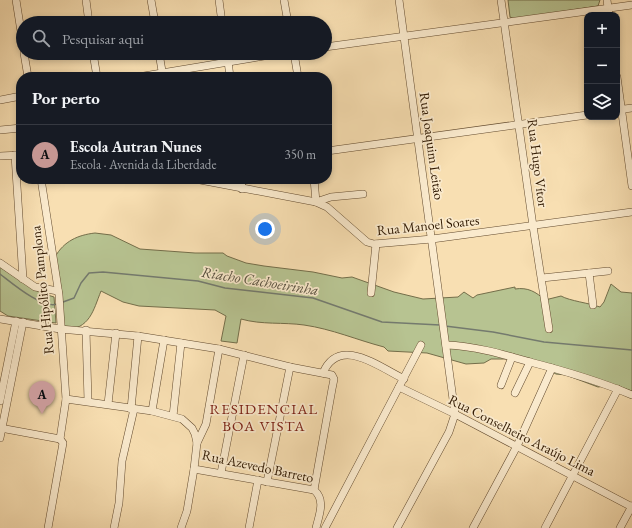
<!DOCTYPE html>
<html lang="pt">
<meta charset="utf-8">
<style>
body{margin:0;font-family:"EB Garamond",serif;background:#20242c;color:#f1f3f6}
.controls{position:absolute;right:12px;top:12px;display:grid;overflow:hidden;border-radius:8px;box-shadow:0 2px 6px #0003}
.controls button{width:36px;height:36px;display:grid;place-items:center;padding:0;border:0;border-bottom:1px solid #363941;background:#171b24;color:#f1f3f6;font:20px sans-serif}
.you{position:absolute;left:265px;top:229px;width:14px;height:14px;margin:-10px;border:3px solid #fff;border-radius:50%;background:#1a73e8;box-shadow:0 0 0 6px #1a73e833}
.badge{display:grid;place-items:center;width:26px;height:26px;border-radius:50%;background:#c59692;color:#111;font-size:13px;font-weight:700}
.pin{position:absolute;translate:-50% -33px;filter:drop-shadow(0 1px 2px #0008)}
.pin::after{content:'';position:absolute;top:21px;width:14px;height:12px;background:inherit;clip-path:polygon(0 0,100% 0,50% 100%)}
.list{margin:0;padding:0;list-style:none}
h2{display:flex;justify-content:space-between;align-items:center;height:52px;margin:0;padding:0 16px;font-size:17px}
h2 small{font-size:13px;font-weight:400;color:#9ea1a6}
.list li{display:grid;grid-template-columns:26px 1fr auto;gap:12px;align-items:center;box-sizing:border-box;height:60px;padding:0 16px;border-top:1px solid #363941}
.list b{display:block;font-size:15px;white-space:nowrap}
.list p{margin:0;font-size:13px;white-space:nowrap;color:#9ea1a6}
.list em{font-size:13px;font-style:normal;color:#9ea1a6}
.icon{flex:none;width:22px;height:22px;fill:none;stroke:currentColor;stroke-width:2;stroke-linecap:round;stroke-linejoin:round}
.map{position:relative;flex:none;width:632px;height:528px;overflow:hidden}
.search{position:absolute;background:#171b24;box-shadow:0 2px 6px #0003;left:16px;top:16px;width:316px;height:44px;display:flex;align-items:center;gap:10px;box-sizing:border-box;padding:0 14px;border-radius:22px;color:#9ea1a6;font-size:15px}
.panel{position:absolute;background:#171b24;box-shadow:0 2px 6px #0003;left:16px;top:72px;width:316px;height:112px;border-radius:16px}
.map>svg:first-child{display:block}
.green{fill:#b7c391;stroke:#746e4a}
.lines{fill:none;stroke-linecap:round;stroke-linejoin:round}
.stream{stroke:#747a6e;stroke-width:1.5}
.street-casing{stroke:#624a2e;stroke-width:8}
.street{stroke:#faeacd;stroke-width:7}
.labels{text-anchor:middle;stroke-width:3.5;stroke-linejoin:round;paint-order:stroke}
.street-label{font-size:14px;fill:#301902;stroke:#faeacd}
.water-label{font-size:15px;font-style:italic;fill:#585141;stroke:#faeacd}
.neighbourhood-label{font-size:15px;letter-spacing:1px;fill:#7a1f14;stroke:#faeacd}
</style>
<div class="map">
<svg width="632" height="528" viewBox="0 0 632 528">
<rect width="100%" height="100%" fill="#f8dfb2"/>
<filter id="stains"><feTurbulence type="fractalNoise" baseFrequency=".005" numOctaves="4"/><feColorMatrix values="0 0 0 0 .2 0 0 0 0 .09 0 0 0 0 .02 0 0 0 .5 -.17"/></filter>
<radialGradient id="worn" r=".72"><stop offset=".6" stop-color="#630" stop-opacity="0"/><stop offset="1" stop-color="#630" stop-opacity=".3"/></radialGradient>
<g class="green">
<polygon points="508,0 600,0 598,6 514,19 510,17"/>
<path d="M95,233L111,235L140,249L195,253H223L227,256L246,263L264,266L313,272L342,278L352,277L394,292L423,299L458,297L464,292L473,298L477,295L515,287V289C528,287 536,292 545,300L561,296C570,301 589,303 600,307L604,302L611,284L621,292L632,293V391L615,385L598,387L566,375L556,374L548,370L510,359H491L484,363L466,364L427,353L388,351L384,347C357,340 332,329 304,325C283,322 262,325 241,319L237,343L221,341L226,316L215,310L139,306L123,302L101,291C93,311 90,329 64,330L55,257C64,241 78,235 95,233Z"/>
<path d="M0,267C19,279 31,291 54,297L56,323L8,316L0,311Z"/>
</g>
<g class="lines">
<g class="stream">
<path d="M0,274C12,283 42,309 57,304"/>
<polyline points="63,302 74,298 81,283 89,273 103,272 198,281 225,288 313,298 382,322 440,325"/>
<polyline points="445,326 493,332 544,342 632,350"/>
</g>
<g class="street-casing">
<g id="street">
<polyline points="16,0 23,44"/>
<polyline points="86,0 89,23"/>
<polyline points="151,0 155,23"/>
<polyline points="219,0 222,23"/>
<polyline points="284,0 288,23"/>
<polyline points="501,0 533,226 549,329"/>
<polyline points="607,0 609,15"/>
<polyline points="325,47 632,5"/>
<polyline points="24,53 28,77"/>
<polyline points="93,53 97,77"/>
<polyline points="159,53 163,77"/>
<polyline points="227,53 230,77"/>
<polyline points="294,53 298,77"/>
<polyline points="138,77 282,53"/>
<polyline points="617,77 632,186"/>
<polyline points="0,100 21,96"/>
<polyline points="617,110 632,108"/>
<polyline points="0,130 21,128"/>
<polyline points="327,151 587,115"/>
<polyline points="15,155 23,279"/>
<polyline points="0,156 21,155"/>
<polyline points="41,179 59,295 66,399 60,439 63,443 48,528"/>
<polyline points="195,179 316,202 327,207 367,242 374,244 432,239 632,212"/>
<polyline points="241,179 242,189"/>
<polyline points="314,179 316,202 331,197 363,194"/>
<polyline points="0,263 35,287 58,291"/>
<polyline points="589,273 593,305"/>
<polyline points="542,278 608,271"/>
<polyline points="371,293 376,244"/>
<polyline points="0,319 60,329 138,336 219,349 290,367 332,375 334,379 332,389 314,490"/>
<polyline points="86,330 88,401"/>
<path d="M446,345C475,346 502,354 530,362C565,371 599,381 632,395"/>
<path d="M323,373C339,335 379,367 404,379"/>
<polyline points="501,385 512,357"/>
<polyline points="399,387 455,414 632,507"/>
<polyline points="515,393 530,362"/>
<path d="M66,399L152,411L182,419L192,428L195,434L197,443L194,469L314,490C326,500 319,515 316,528"/>
<polyline points="0,401 16,321"/>
<polyline points="108,404 116,333"/>
<polyline points="131,409 138,336"/>
<polyline points="152,411 164,340"/>
<polyline points="173,416 181,343"/>
<polyline points="0,428 60,439"/>
<polyline points="0,438 23,322"/>
<polyline points="197,443 206,424 219,349"/>
<polyline points="221,473 244,355"/>
<polyline points="267,482 290,367"/>
<polyline points="114,528 119,503 122,461 134,409"/>
<polyline points="181,528 187,511 194,469"/>
<polyline points="249,528 258,480"/>
<polyline points="325,528 421,345"/>
<polyline points="397,528 449,432 455,414 399,0"/>
<polyline points="473,528 517,446 552,368"/>
<polyline points="545,528 618,389"/>
<polyline points="620,528 632,506"/>
</g>
</g>
<use href="#street" class="street"/>
</g>
<g class="labels">
<g class="street-label">
<text transform="translate(432 146) rotate(82)" y="5">Rua Joaquim Leitão</text>
<text transform="translate(538 163) rotate(83)" y="5">Rua Hugo Vítor</text>
<text transform="translate(428 225) rotate(-6)" y="5">Rua Manoel Soares</text>
<text transform="translate(42 290) rotate(-96)" y="5">Rua Hipólito Pamplona</text>
<text transform="translate(522 435) rotate(27)" y="5">Rua Conselheiro Araújo Lima</text>
<text transform="translate(258 466) rotate(12)" y="5">Rua Azevedo Barreto</text>
</g>
<g class="water-label">
<text transform="translate(260 281) rotate(9)" y="5">Riacho Cachoeirinha</text>
</g>
<g class="neighbourhood-label">
<text x="264" y="414">RESIDENCIAL<tspan x="264" dy="17">BOA VISTA</tspan></text>
</g>
</g>
<rect width="100%" height="100%" filter="url(#stains)"/>
<rect width="100%" height="100%" fill="url(#worn)"/>
</svg>
<div class="controls">
<button>+</button>
<button>−</button>
<button><svg class="icon" aria-label="layers" viewBox="0 0 24 24"><path d="M12 4l9 5-9 5-9-5zM3 14l9 5 9-5"/></svg></button>
</div>
<div class="you"></div>
<div class="pin badge" style="left:42px;top:414px">A</div>
<div class="search"><svg class="icon" aria-label="search" viewBox="0 0 24 24"><circle cx="10" cy="10" r="6"/><path d="M15 15l6 6"/></svg>Pesquisar aqui</div>
<section class="panel">
<h2>Por perto<small></small></h2>
<ul class="list">
<li><span class="badge">A</span><div><b>Escola Autran Nunes</b><p>Escola · Avenida da Liberdade</p></div><em>350 m</em></li>
</ul>
</section>
</div>
